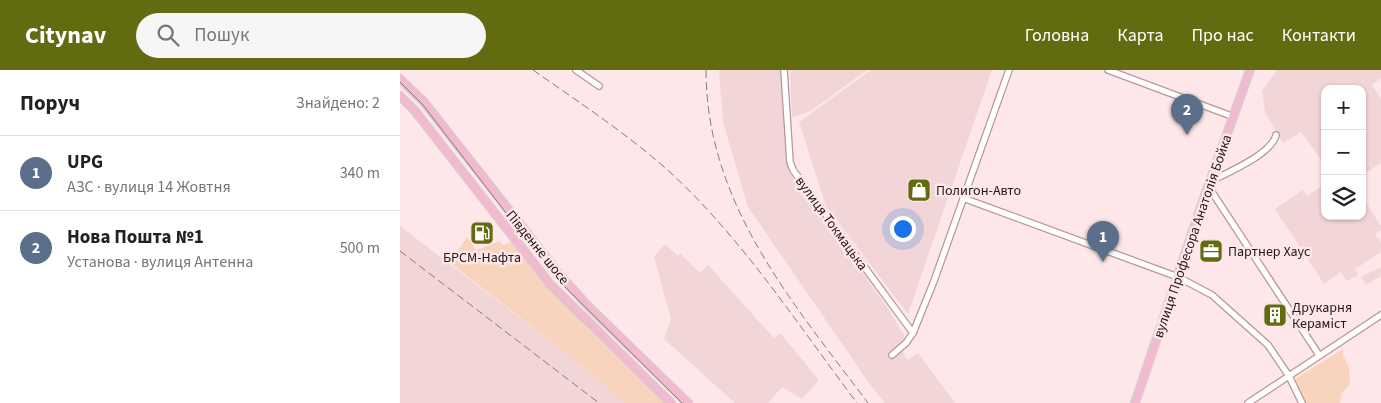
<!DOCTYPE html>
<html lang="uk">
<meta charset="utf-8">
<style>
body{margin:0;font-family:"Source Sans 3",sans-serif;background:#f6f6f6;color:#222}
.controls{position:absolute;right:15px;top:15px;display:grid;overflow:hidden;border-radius:10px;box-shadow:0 1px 4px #0004}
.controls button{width:45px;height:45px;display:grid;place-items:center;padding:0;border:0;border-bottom:1px solid #e0e0e0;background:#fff;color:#222;font:25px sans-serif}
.you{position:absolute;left:502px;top:158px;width:18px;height:18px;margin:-12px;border:4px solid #fff;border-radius:50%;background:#1a73e8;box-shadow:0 0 0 8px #1a73e833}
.badge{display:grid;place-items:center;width:32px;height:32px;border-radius:50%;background:#636b10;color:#fff;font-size:16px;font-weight:700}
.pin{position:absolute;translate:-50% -41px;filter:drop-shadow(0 1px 2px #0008)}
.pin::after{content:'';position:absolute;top:26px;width:18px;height:15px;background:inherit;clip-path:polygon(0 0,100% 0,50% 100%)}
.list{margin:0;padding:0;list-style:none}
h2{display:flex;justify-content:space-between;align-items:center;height:65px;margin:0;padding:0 20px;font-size:21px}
h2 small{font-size:16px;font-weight:400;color:#767676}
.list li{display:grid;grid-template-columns:32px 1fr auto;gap:15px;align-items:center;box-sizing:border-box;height:75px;padding:0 20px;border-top:1px solid #e0e0e0}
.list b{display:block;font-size:19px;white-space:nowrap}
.list p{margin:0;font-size:16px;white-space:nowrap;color:#767676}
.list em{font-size:16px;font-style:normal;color:#767676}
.icon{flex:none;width:28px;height:28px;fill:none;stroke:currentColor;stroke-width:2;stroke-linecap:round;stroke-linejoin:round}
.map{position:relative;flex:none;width:981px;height:333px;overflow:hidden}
header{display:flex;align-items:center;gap:30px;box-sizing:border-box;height:70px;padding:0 25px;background:#636b10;color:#fff}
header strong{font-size:24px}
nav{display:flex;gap:28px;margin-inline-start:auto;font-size:18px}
.search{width:350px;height:45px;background:#f6f6f6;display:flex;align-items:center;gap:12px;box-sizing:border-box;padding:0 18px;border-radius:28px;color:#767676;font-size:19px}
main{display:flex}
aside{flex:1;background:#fff}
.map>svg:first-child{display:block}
.built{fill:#f2d6d7}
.green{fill:#f8d4bc}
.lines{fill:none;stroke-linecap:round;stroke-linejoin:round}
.minor-casing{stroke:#b99697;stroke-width:8}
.major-casing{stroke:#d3d1d1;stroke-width:10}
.minor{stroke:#fff;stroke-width:5.5}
.major{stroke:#f1bacf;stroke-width:8}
.tram{stroke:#8b7979;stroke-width:1}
.rail{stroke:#8b7979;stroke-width:1;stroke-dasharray:8 4;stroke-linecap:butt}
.labels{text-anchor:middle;stroke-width:5;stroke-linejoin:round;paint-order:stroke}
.poi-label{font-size:14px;fill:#241717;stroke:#fee7e8;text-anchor:start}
.street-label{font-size:14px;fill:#241717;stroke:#fee7e8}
</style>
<header>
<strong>Citynav</strong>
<div class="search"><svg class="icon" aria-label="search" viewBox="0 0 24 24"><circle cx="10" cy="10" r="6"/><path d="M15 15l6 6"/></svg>Пошук</div>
<nav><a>Головна</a><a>Карта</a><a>Про нас</a><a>Контакти</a></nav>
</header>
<main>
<aside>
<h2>Поруч<small>Знайдено: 2</small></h2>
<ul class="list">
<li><span class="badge" style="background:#5c6f8a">1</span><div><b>UPG</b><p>АЗС · вулиця 14 Жовтня</p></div><em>340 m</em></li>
<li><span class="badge" style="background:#5c6f8a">2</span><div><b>Нова Пошта №1</b><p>Установа · вулиця Антенна</p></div><em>500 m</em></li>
</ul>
</aside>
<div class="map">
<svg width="981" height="333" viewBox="0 0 981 333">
<rect width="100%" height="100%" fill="#fee7e8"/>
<g class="built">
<polygon points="319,0 382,0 388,100 487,237 504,265 504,286 508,290 518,283 555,333 485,333 469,313 348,137 323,52"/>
<polygon points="390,0 467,0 411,41 392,47"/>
<polygon points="471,0 592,0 508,244 426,136 399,52"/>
<polygon points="877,0 981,0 981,8 972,15 981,29 981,93 962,105 962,19 925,19 925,95 901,62 883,73 865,42 862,21"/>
<polygon points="925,114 925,146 962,146 962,126 981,156 981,160 975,164 981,173 981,182 955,199 958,205 947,211 941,202 924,214 875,139 903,120 907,126"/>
<polygon points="0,156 162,280 225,333 0,333"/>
<polygon points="265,174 278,186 280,183 300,203 308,195 374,268 380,263 419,310 402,329 382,317 368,333 335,333 264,269 271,249 254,187"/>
<polygon points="981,197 981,206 966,215 961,207"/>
</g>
<g class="green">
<polygon points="67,167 76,180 100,171 103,175 113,171 271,333 225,333 162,280 50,193"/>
<polygon points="943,279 943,285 949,297 950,314 941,324 940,333 905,333 895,309"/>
</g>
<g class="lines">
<g class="minor-casing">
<g id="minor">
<polyline points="176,0 199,16"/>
<polyline points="384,0 390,92 393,100 513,263"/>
<polyline points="708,0 834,47"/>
<path d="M809,112C827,103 872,84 876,65"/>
<polyline points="808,116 919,285"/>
<polyline points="563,128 778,207 812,225 868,275 889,306 902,333"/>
<polyline points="492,285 506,273 513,263 534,211 609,0"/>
<polyline points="848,333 981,245"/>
</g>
</g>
<g class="major-casing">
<g id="major">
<polyline points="0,9 24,32 160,205 187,235 288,333"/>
<polyline points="0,26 15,41 150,214 271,333"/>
<polyline points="735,333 805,125 850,0"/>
</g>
</g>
<use href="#minor" class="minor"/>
<use href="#major" class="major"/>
<polyline class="tram" points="0,12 23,35 156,208 282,333"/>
<g class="rail">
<path d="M133,0C180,33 229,65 272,104C344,171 398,255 457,333"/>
<path d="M306,0C306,133 393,233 468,333"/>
<polyline points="0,181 199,333"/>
</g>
</g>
<defs>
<g id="shop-square" transform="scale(1.25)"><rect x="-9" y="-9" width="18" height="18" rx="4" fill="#636b10" stroke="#fee7e8"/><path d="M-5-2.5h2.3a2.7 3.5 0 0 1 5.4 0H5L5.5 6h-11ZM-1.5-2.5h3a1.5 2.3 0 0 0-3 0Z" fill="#fff"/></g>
<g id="fuel-square" transform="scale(1.25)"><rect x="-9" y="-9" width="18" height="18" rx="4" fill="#636b10" stroke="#fee7e8"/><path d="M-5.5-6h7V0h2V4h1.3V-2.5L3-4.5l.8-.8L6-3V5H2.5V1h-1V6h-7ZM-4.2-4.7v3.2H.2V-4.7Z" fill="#fff"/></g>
<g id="office-square" transform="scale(1.25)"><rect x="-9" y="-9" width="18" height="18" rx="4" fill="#636b10" stroke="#fee7e8"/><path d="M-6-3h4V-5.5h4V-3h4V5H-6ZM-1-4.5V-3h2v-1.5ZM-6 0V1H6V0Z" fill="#fff"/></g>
<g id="building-square" transform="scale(1.25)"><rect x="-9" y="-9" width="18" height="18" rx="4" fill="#636b10" stroke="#fee7e8"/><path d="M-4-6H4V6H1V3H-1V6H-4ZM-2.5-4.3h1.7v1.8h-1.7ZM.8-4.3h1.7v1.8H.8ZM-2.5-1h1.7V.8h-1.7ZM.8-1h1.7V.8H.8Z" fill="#fff"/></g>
</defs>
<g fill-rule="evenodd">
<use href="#shop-square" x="519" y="120"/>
<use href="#fuel-square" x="82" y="163"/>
<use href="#office-square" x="811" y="181"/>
<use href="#building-square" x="875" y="245"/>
</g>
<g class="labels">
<g class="poi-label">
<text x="536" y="125">Полигон-Авто</text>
<text x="828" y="186">Партнер Хаус</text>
<text x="82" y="192" text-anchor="middle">БРСМ-Нафта</text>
<text x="892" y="242">Друкарня<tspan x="892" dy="16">Кераміст</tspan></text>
</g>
<g class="street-label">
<text transform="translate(432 153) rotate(54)" y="5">вулиця Токмацька</text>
<text transform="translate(792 166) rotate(-71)" y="5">вулиця Професора Анатолія Бойка</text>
<text transform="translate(138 177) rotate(51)" y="5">Південне шосе</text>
</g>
</g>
</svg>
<div class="controls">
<button>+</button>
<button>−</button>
<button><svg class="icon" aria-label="layers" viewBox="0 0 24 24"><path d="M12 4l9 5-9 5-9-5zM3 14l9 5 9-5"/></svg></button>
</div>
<div class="you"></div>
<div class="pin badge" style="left:703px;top:192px;background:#5c6f8a">1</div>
<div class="pin badge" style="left:787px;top:65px;background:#5c6f8a">2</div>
</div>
</main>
